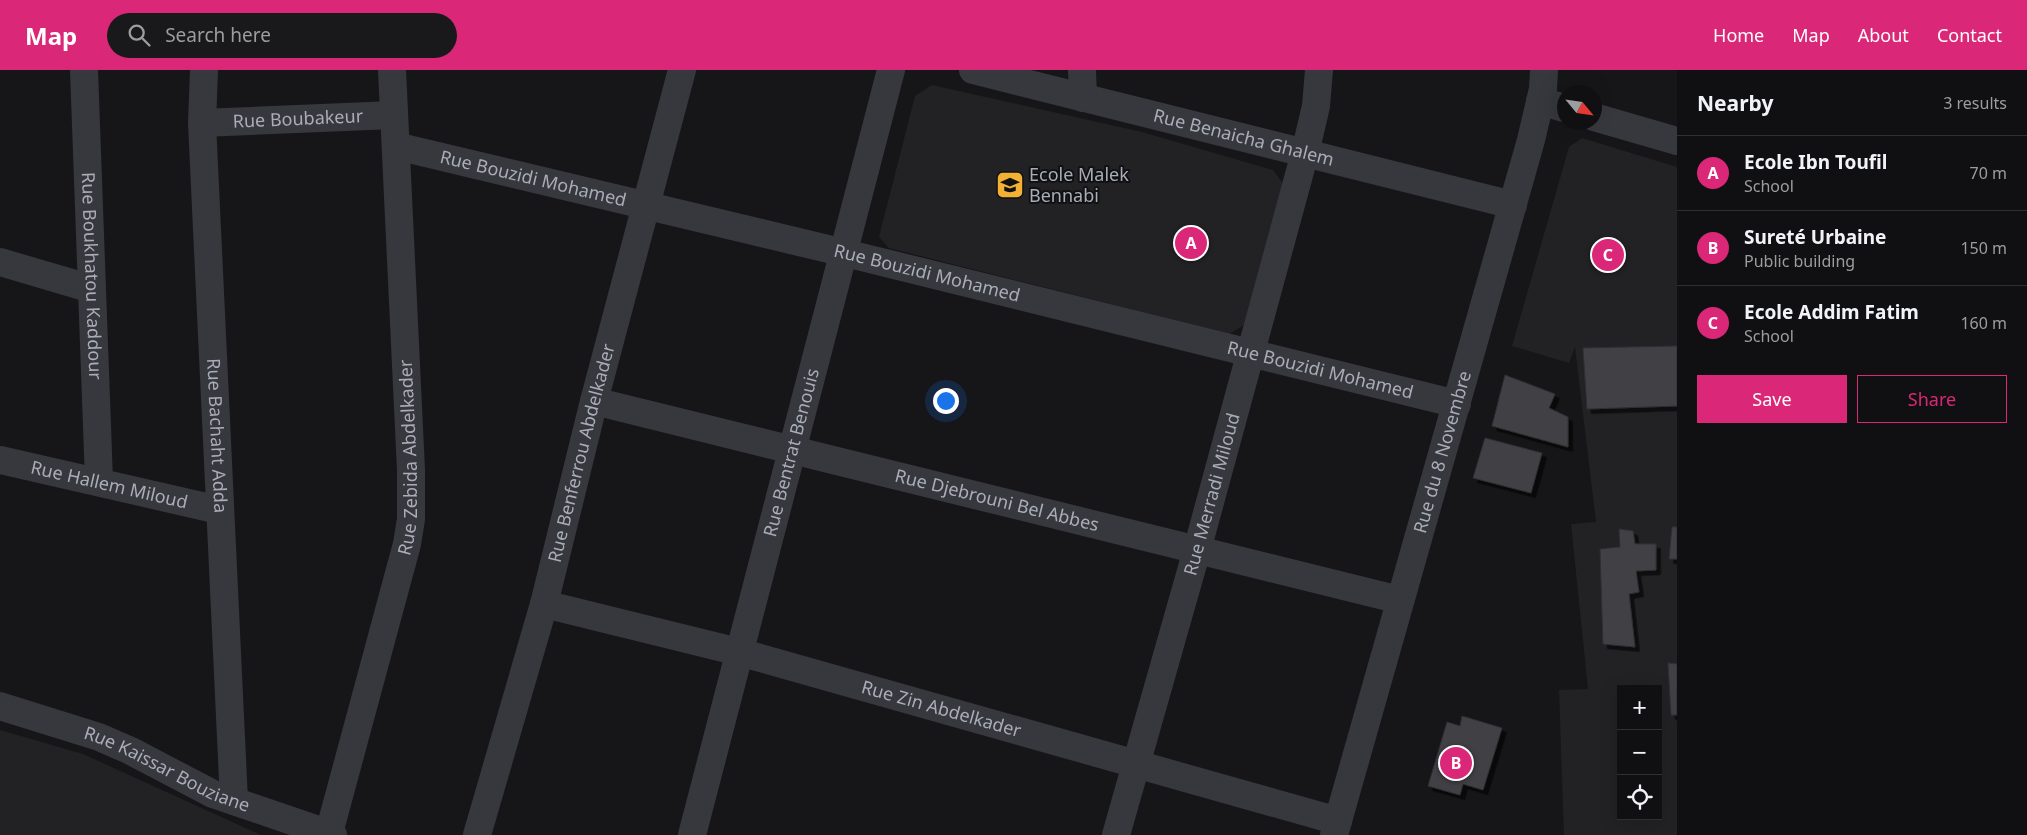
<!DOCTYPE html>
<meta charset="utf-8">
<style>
body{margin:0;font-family:"Noto Sans",sans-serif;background:#19191b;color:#f1f3f6}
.controls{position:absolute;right:15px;bottom:15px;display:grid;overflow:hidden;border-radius:0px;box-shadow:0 5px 20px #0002}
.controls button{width:45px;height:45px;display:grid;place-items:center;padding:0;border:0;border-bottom:1px solid #303032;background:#101012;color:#f1f3f6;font:25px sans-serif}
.compass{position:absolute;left:1557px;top:15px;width:45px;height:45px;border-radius:50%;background:#101012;box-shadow:0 5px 20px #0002;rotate:119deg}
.you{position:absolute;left:945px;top:330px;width:18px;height:18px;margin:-12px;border:4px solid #fff;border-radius:50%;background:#1a73e8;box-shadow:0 0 0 8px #1a73e833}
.badge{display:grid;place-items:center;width:32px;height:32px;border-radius:50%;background:#db2777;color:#fff;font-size:16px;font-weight:700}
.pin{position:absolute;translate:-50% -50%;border:2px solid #fff;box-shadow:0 1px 5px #0006}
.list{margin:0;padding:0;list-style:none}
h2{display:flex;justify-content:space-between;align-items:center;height:65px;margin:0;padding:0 20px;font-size:21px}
h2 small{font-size:16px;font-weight:400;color:#9c9d9f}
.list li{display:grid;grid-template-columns:32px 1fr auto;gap:15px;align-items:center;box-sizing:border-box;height:75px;padding:0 20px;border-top:1px solid #303032}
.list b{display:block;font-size:19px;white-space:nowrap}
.list p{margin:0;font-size:16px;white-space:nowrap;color:#9c9d9f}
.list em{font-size:16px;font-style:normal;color:#9c9d9f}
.actions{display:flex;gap:10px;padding:15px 20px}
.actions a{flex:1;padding:11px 0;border:1px solid #db2777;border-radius:0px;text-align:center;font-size:18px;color:#db2777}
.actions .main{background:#db2777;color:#fff}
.icon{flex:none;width:28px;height:28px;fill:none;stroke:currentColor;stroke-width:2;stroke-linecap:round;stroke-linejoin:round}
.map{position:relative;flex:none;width:1677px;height:765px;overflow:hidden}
header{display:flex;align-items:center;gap:30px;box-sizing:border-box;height:70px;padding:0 25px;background:#db2777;color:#fff}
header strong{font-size:24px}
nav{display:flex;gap:28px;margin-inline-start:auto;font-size:18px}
.search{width:350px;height:45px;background:#19191b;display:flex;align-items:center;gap:12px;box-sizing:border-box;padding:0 18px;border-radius:28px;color:#9c9d9f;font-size:19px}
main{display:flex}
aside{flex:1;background:#101012}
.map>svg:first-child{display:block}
.built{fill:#222225;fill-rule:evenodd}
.building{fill:#404145;stroke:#303034;filter:url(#shadow)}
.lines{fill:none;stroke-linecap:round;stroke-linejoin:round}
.minor{stroke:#37383d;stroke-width:28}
.labels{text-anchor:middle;stroke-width:4;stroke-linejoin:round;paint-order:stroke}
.street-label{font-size:18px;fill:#a8adb8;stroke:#111113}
.poi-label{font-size:18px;fill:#a8adb8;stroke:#111113;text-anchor:start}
</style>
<header>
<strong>Map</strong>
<div class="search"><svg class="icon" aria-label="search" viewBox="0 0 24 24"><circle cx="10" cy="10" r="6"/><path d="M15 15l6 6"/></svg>Search here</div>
<nav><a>Home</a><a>Map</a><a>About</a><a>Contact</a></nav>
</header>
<main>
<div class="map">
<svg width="1677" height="765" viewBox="0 0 1677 765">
<defs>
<filter id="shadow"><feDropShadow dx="4.5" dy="4.5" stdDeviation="0" flood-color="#0009"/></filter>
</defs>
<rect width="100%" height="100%" fill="#161618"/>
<g class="built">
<polygon points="932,15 1142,62 1273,100 1284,115 1248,253 1229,264 889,178 879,167 915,26"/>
<path d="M1582,68L1677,97V765H1564L1559,620L1588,619L1571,454L1596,452L1575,277L1569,293L1512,276L1569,77ZM1621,619H1658V746H1621Z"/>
<polygon points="0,660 83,684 261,765 0,765"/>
</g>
<g class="building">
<polygon points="1677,276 1677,336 1587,339 1583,278"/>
<polygon points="1505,305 1555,324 1549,338 1568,347 1568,377 1492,356"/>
<polygon points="1485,368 1542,383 1531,423 1473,408"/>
<polygon points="1672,457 1677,457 1677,489 1669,489"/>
<polygon points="1619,459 1633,461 1635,474 1656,474 1656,500 1636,501 1639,522 1629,524 1635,577 1603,574 1600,479 1620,477"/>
<polygon points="1668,593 1677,594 1677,645 1671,645"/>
<polygon points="1462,646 1502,658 1483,720 1463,714 1460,725 1428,716 1447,652 1460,656"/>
</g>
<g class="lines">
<g class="minor">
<path id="s1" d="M84,0L99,411"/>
<path id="s2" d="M204,0L202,53L234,731"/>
<path id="s3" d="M973,0L1513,135"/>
<polyline points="1082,0 1083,28"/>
<polyline points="1540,31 1564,38"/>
<polyline points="1594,47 1677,71"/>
<path id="s4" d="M202,53L394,45"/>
<path id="s5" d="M396,76L845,183L1457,334"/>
<polyline points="0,192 92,219"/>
<path id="s6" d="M594,331L1400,530"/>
<path id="s7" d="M0,390L219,440"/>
<path id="s8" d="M544,534L739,582L1338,751"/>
<path id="s9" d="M0,636L99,667L131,681L213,724L333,765"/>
<path id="s10" d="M329,763L407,474L411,449V400L392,0"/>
<path id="s11" d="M477,765L544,534L594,331L682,0"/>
<path id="s12" d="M692,765L891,0"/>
<path id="s13" d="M1116,765L1197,480L1305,83L1316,36L1319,0"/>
<path id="s14" d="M1334,765L1531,70L1543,19L1544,0"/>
</g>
</g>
<defs>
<g id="school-square" transform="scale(1.4375)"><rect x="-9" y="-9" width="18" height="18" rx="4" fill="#f2b134" stroke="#111113"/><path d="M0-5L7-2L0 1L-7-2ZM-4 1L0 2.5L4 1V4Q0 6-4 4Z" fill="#111"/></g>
</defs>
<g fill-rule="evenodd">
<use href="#school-square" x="1010" y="115"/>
</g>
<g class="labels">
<g class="street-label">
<text dy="6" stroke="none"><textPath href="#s4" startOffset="96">Rue Boubakeur</textPath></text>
<text dy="6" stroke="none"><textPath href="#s3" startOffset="279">Rue Benaicha Ghalem</textPath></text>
<text dy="6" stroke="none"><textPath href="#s5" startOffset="141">Rue Bouzidi Mohamed</textPath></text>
<text dy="6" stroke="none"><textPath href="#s5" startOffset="546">Rue Bouzidi Mohamed</textPath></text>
<text dy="6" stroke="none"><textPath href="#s1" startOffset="206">Rue Boukhatou Kaddour</textPath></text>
<text dy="6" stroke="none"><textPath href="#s5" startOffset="951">Rue Bouzidi Mohamed</textPath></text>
<text dy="6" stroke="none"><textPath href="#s2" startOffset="366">Rue Bachaht Adda</textPath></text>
<text dy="6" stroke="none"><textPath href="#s11" startOffset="396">Rue Benferrou Abdelkader</textPath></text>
<text dy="6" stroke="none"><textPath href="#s12" startOffset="395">Rue Bentrat Benouis</textPath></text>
<text dy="6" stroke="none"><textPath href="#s14" startOffset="398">Rue du 8 Novembre</textPath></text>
<text dy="6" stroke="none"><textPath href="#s10" startOffset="386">Rue Zebida Abdelkader</textPath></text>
<text dy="6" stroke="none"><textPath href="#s7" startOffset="112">Rue Hallem Miloud</textPath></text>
<text dy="6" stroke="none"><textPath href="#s13" startOffset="354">Rue Merradi Miloud</textPath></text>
<text dy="6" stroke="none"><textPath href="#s6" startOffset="415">Rue Djebrouni Bel Abbes</textPath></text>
<text dy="6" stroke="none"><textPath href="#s8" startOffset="411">Rue Zin Abdelkader</textPath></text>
<text dy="6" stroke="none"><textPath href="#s9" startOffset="179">Rue Kaissar Bouziane</textPath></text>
</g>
<g class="poi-label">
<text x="1029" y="111">Ecole Malek<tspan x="1029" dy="21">Bennabi</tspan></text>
</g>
</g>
</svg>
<div class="controls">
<button>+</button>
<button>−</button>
<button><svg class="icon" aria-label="locate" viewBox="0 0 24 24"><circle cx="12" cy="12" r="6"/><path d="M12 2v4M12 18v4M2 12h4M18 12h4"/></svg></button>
</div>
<svg class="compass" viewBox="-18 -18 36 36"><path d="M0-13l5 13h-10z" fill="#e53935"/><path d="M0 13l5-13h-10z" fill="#9c9d9f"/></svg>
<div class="you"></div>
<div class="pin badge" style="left:1191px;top:173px">A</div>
<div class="pin badge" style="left:1456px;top:693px">B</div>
<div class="pin badge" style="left:1608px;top:185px">C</div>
</div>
<aside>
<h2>Nearby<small>3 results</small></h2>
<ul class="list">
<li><span class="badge">A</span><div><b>Ecole Ibn Toufil</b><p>School</p></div><em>70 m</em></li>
<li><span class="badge">B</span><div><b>Sureté Urbaine</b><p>Public building</p></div><em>150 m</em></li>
<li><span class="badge">C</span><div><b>Ecole Addim Fatim</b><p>School</p></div><em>160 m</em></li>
</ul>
<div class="actions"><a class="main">Save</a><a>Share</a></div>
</aside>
</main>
